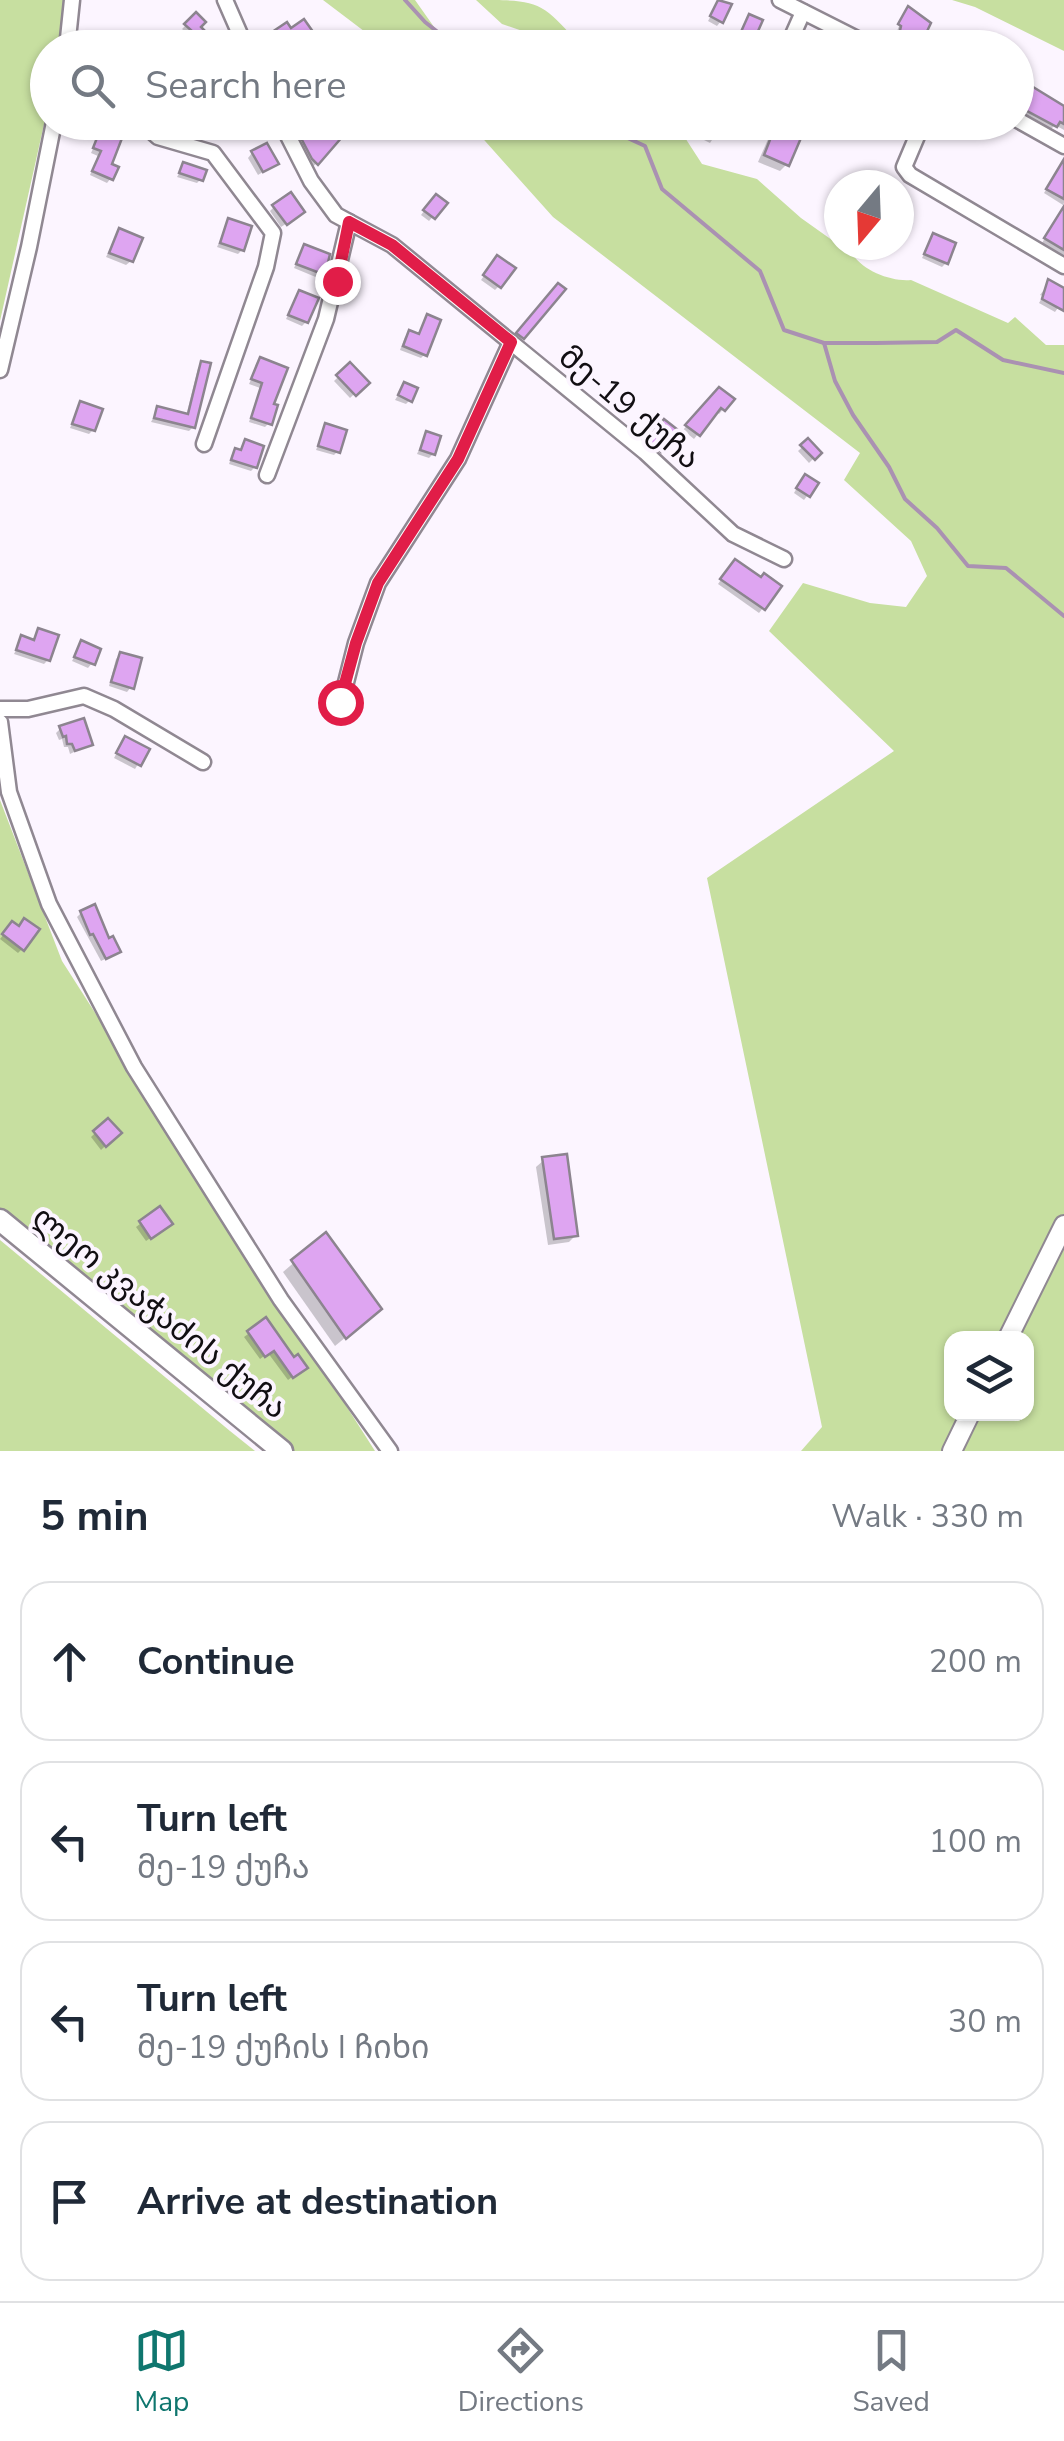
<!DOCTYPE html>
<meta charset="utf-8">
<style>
body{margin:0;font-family:"Nunito Sans","Noto Sans Georgian",sans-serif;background:#f2f2f3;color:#1f2937}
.controls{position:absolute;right:30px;bottom:30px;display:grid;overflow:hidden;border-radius:20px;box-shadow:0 2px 8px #0004}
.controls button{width:90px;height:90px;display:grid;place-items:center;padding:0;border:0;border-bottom:2px solid #e0e1e3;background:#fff;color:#1f2937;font:50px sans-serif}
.compass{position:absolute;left:824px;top:170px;width:90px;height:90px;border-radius:50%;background:#fff;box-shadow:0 2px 8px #0004;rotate:199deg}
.stop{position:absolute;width:30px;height:30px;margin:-22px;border:8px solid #e11d48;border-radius:50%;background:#fff}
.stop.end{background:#e11d48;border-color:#fff;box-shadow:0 2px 10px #0008}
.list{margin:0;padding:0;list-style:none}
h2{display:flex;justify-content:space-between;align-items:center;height:130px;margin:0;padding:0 40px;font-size:42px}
h2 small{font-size:32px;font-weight:400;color:#747a83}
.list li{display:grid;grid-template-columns:65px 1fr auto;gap:30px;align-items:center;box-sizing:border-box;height:160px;margin:0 20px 20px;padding:0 20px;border:2px solid #e0e1e3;border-radius:30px}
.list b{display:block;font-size:38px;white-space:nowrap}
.list p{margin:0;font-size:32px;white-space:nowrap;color:#747a83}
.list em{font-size:32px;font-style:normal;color:#747a83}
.icon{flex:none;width:55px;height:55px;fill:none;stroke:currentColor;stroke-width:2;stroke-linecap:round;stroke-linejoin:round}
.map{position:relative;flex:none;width:1064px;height:1451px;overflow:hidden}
.search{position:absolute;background:#fff;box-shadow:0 2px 8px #0004;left:30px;right:30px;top:30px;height:110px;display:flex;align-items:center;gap:25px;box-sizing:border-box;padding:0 35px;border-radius:55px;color:#747a83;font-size:38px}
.sheet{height:850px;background:#fff}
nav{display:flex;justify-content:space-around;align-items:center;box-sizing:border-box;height:140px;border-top:2px solid #e0e1e3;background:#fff;font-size:28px;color:#747a83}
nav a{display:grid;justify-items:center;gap:5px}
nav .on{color:#0f766e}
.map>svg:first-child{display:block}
.green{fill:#c7dfa0;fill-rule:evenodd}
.shadow{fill:#0003}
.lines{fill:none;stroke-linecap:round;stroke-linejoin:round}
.stream{stroke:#aa91b2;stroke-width:4}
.building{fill:#dea5f1;stroke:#8c848f;stroke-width:2.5}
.minor-casing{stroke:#908892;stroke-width:19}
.tertiary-casing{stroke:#908892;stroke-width:22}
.secondary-casing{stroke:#908892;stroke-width:25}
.minor{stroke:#fff;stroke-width:14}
.tertiary{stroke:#fff;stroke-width:18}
.secondary{stroke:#fff;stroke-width:20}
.route{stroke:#e11d48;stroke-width:12}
.labels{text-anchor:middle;stroke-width:8;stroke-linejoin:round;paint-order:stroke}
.street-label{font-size:32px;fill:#110e12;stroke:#fcf5ff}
</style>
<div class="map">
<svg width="1064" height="1451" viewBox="0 0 1064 1451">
<rect width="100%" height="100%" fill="#fcf5ff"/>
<g class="green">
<polygon points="0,0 64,0 61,47 48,48 47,111 0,321"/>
<polygon points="323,0 415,0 439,34 457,37 469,47 385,47"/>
<path d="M476,0C540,0 540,0 582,47H540V37L502,24Z"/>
<polygon points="952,0 1064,0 1064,51 975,7"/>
<path d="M653,122L680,130L702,164L757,179L801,218L853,255C864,271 892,282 911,280L1008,323L1015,317L1046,345H1064V1451H801L822,1427L707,878L894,751L769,631L803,583L870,603L906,607L927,576L911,541L844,480L860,453L553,217L469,123ZM952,1338H1026V1414H952Z"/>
<polygon points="0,800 62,961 375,1451 294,1451 0,1209"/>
<polygon points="0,1240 230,1431 255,1451 0,1451"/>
</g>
<g class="shadow">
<polygon points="719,1 721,21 717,26 708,21"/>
<polygon points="904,14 918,44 914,48 895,36"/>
<polygon points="196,15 198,27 205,34 187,48 183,43 190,36 182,29"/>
<polygon points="750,16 752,39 748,43 738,39"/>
<polygon points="271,36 299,48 267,48 264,43"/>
<polygon points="1016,79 1064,108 1064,130 1055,125 1051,129 1016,112"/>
<polygon points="320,122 317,163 311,168 298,148"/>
<polygon points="675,122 724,122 710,143 674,125"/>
<polygon points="103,128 111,178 107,183 90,175 98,156 91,153"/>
<polygon points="776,130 787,164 780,171 758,162 769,137"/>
<polygon points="252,153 271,167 258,175 248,158"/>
<polygon points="184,165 201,179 197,183 177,177"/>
<polygon points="1064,169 1064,203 1063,205 1044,193 1057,172"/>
<polygon points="432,201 444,204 429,221 421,215"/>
<polygon points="274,207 298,216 281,227 270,211"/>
<polygon points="1064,218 1064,256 1042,243 1056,220"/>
<polygon points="229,221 242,250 238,254 217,247"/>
<polygon points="119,231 131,261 126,265 106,257"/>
<polygon points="933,236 946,263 942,267 922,258"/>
<polygon points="304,247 322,274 318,278 294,268"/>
<polygon points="494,262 499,286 495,290 481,280"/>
<polygon points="1049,283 1064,291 1064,299 1055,312 1039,303 1043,296 1040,295"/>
<polygon points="299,293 306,322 302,326 286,319"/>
<polygon points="427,317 425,354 421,358 400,350 405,337 409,333 417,336"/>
<polygon points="260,360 271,406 269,423 265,427 249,422 260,388 249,384"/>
<polygon points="202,363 193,427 189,431 151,422 158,409 186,416 198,368"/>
<polygon points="350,366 366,383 350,398 334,381"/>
<polygon points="405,384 410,400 406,404 395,400"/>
<polygon points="719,390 731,400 719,414 716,411 694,439 683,430"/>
<polygon points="81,404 93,430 89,434 70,428"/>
<polygon points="326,426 338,451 334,455 316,450"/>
<polygon points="660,426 660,450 656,454 645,445"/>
<polygon points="426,434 433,454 429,458 417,454"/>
<polygon points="245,442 255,467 251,471 229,464 232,455 239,452"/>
<polygon points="808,442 819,453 809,463 798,451"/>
<polygon points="801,481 816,484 804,500 794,493"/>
<polygon points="731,566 763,608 759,613 718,584"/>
<polygon points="39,631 48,660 44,664 14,654 22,638 33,642"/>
<polygon points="82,643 92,663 88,668 72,661"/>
<polygon points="120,655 131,687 127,692 109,686 116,659"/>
<polygon points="61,728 90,744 70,754 68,747 64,747 62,739 59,740 56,733"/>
<polygon points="122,743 147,750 135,769 114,758"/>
<polygon points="81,913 108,941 113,955 101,961 77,917"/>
<polygon points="8,929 18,929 22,949 18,953 0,939"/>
<polygon points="108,1121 119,1133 101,1150 91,1137"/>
<polygon points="544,1160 576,1235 569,1242 548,1245 536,1167"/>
<polygon points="159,1210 165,1228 146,1241 136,1227"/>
<polygon points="325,1236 369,1318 335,1346 283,1272"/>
<polygon points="266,1321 300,1371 288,1380 268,1353 260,1359 244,1337"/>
</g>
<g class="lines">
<g class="stream">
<polyline points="405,0 425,22 458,48"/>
<polyline points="593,122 645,146 662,189 760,271 784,330 824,343 876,343 937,342 956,330 1003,360 1064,373"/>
<polyline points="824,343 835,381 853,415 889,467 905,499 937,528 968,566 1006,568 1064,616"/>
</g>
</g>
<g class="building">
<polygon points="718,0 732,4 723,23 710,16"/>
<polygon points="908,6 931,23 920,46 899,35 901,26 898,24"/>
<polygon points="196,12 206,22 201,27 208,34 195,47 185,38 192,31 184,24"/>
<polygon points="749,14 763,20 754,40 740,34"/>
<polygon points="304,19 316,36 299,48 278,48 269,34 287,22 291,28"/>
<polygon points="110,33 131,39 129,48 106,48"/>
<polygon points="1020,79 1064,106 1064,124 1060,122 1057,127 1016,105 1016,85"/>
<polygon points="317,122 355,122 318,165 312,159 302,140"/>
<polygon points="688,122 726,122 719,138"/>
<polygon points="102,125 124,133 112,164 119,167 113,180 92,171 101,151 93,148"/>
<polygon points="775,127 801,138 789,166 764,155"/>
<polygon points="267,143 279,164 263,172 251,151"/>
<polygon points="1064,159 1064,199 1046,189"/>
<polygon points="183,162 207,170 203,181 179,173"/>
<polygon points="291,192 305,212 287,225 272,205"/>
<polygon points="436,194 448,203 435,219 423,210"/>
<polygon points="1064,206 1064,250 1044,238"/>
<polygon points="228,218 252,226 244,251 220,243"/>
<polygon points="119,228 143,238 133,262 109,253"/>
<polygon points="933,233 956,243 948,264 924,254"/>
<polygon points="304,244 330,254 325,275 296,264"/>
<polygon points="497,255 516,268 501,288 483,275"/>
<polygon points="1048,279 1064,288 1064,311 1042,299"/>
<polygon points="558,283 566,289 524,339 516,333"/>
<polygon points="299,290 319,298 308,323 288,315"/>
<polygon points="427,314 441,320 427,356 403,346 409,330 419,334"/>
<polygon points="260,357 288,368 274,404 278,405 272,425 251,418 262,383 251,379"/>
<polygon points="201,361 211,363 195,428 154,418 157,406 188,414"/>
<polygon points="350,362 370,383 356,396 336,375"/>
<polygon points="404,382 418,388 412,402 398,395"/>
<polygon points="719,387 735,399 725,411 721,408 700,436 685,425"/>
<polygon points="80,401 103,409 95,431 72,424"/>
<polygon points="664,419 678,430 661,452 647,440"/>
<polygon points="325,423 347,430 340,453 318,446"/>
<polygon points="426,431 441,436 435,455 420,450"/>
<polygon points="808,438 822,453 815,460 800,445"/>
<polygon points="245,439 264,446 257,468 231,460 235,448 241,450"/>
<polygon points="805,474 819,483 810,497 796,488"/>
<polygon points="735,559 761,577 764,573 782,586 765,610 720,579"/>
<polygon points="38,628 59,635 50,661 16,650 21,635 34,640"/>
<polygon points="81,640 101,649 95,665 74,657"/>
<polygon points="120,652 142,658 134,689 111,682"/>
<polygon points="84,718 93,745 75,751 72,744 67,744 66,736 63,737 59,726"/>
<polygon points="125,736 150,749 141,766 116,753"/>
<polygon points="95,904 109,938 113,936 121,952 106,959 93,934 90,935 80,911"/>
<polygon points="24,918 40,929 24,951 2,934 12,921 19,926"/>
<polygon points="108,1118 122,1133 106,1147 93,1131"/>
<polygon points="567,1154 578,1236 554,1239 542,1157"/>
<polygon points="160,1206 173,1224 151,1239 139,1221"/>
<polygon points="326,1232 382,1309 346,1339 291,1260"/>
<polygon points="266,1317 294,1357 298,1354 308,1368 293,1378 274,1351 265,1357 247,1331"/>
</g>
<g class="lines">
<g class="minor-casing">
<g id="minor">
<polyline points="225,0 246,48"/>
<polyline points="780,0 875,48"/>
<polyline points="67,48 72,0"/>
<polyline points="787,48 803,12"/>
<polyline points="1016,119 1064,146"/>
<polyline points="141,122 158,137 213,153 273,233 266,267 204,444"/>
<polyline points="281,122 311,181 336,215 392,245 645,452 733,534 784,559"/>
<polyline points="923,122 904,167 910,175 1064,266"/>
<polyline points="0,370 29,247 54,122"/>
<polyline points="267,475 326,319 349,222"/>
<polyline points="341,702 356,643 378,583 458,459 511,342"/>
<polyline points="0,709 28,709 84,696 114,709 203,762"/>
<polyline points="0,722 9,792 49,904 134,1067 281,1300 390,1451"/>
</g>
</g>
<g class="tertiary-casing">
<g id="tertiary">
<polyline points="1008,1338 1064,1225"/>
<polyline points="952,1451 970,1414"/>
</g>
</g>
<g class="secondary-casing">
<polyline id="secondary" points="0,1220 282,1451"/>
</g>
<use href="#minor" class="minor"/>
<use href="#tertiary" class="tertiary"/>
<use href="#secondary" class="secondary"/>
</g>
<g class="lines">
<polyline class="route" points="337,281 349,222 392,245 511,342 458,459 378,583 356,643 340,702"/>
</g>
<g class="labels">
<g class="street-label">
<text transform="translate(630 407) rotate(40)" y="11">მე-19 ქუჩა</text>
<text transform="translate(160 1312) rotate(39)" y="11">ლეო კვაჭაძის ქუჩა</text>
</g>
</g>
</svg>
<div class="controls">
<button><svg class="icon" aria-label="layers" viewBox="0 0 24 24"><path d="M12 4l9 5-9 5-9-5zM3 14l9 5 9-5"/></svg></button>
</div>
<svg class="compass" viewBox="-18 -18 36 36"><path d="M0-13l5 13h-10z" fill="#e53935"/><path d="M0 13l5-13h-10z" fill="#747a83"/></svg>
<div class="stop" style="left:340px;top:702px"></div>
<div class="stop end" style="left:337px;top:281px"></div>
<div class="search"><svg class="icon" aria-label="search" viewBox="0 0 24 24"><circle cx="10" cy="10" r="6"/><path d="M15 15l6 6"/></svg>Search here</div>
</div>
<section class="sheet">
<h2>5 min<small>Walk · 330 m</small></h2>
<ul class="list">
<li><svg class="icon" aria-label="ahead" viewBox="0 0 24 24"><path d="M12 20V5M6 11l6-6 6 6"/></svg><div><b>Continue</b></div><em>200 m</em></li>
<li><svg class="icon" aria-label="left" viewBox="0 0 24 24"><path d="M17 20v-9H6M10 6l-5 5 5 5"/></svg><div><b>Turn left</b><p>მე-19 ქუჩა</p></div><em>100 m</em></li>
<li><svg class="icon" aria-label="left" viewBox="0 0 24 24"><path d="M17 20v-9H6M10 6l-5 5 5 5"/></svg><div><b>Turn left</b><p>მე-19 ქუჩის I ჩიხი</p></div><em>30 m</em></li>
<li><svg class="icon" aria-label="arrive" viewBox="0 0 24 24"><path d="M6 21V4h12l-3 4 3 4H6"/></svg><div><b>Arrive at destination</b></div></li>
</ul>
</section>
<nav>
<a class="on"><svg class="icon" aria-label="map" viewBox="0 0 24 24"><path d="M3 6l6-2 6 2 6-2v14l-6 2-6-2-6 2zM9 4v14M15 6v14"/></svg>Map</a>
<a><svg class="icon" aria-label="directions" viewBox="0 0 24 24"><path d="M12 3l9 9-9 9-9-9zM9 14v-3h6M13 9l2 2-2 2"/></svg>Directions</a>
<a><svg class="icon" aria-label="saved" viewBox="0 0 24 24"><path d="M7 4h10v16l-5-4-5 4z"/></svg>Saved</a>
</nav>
